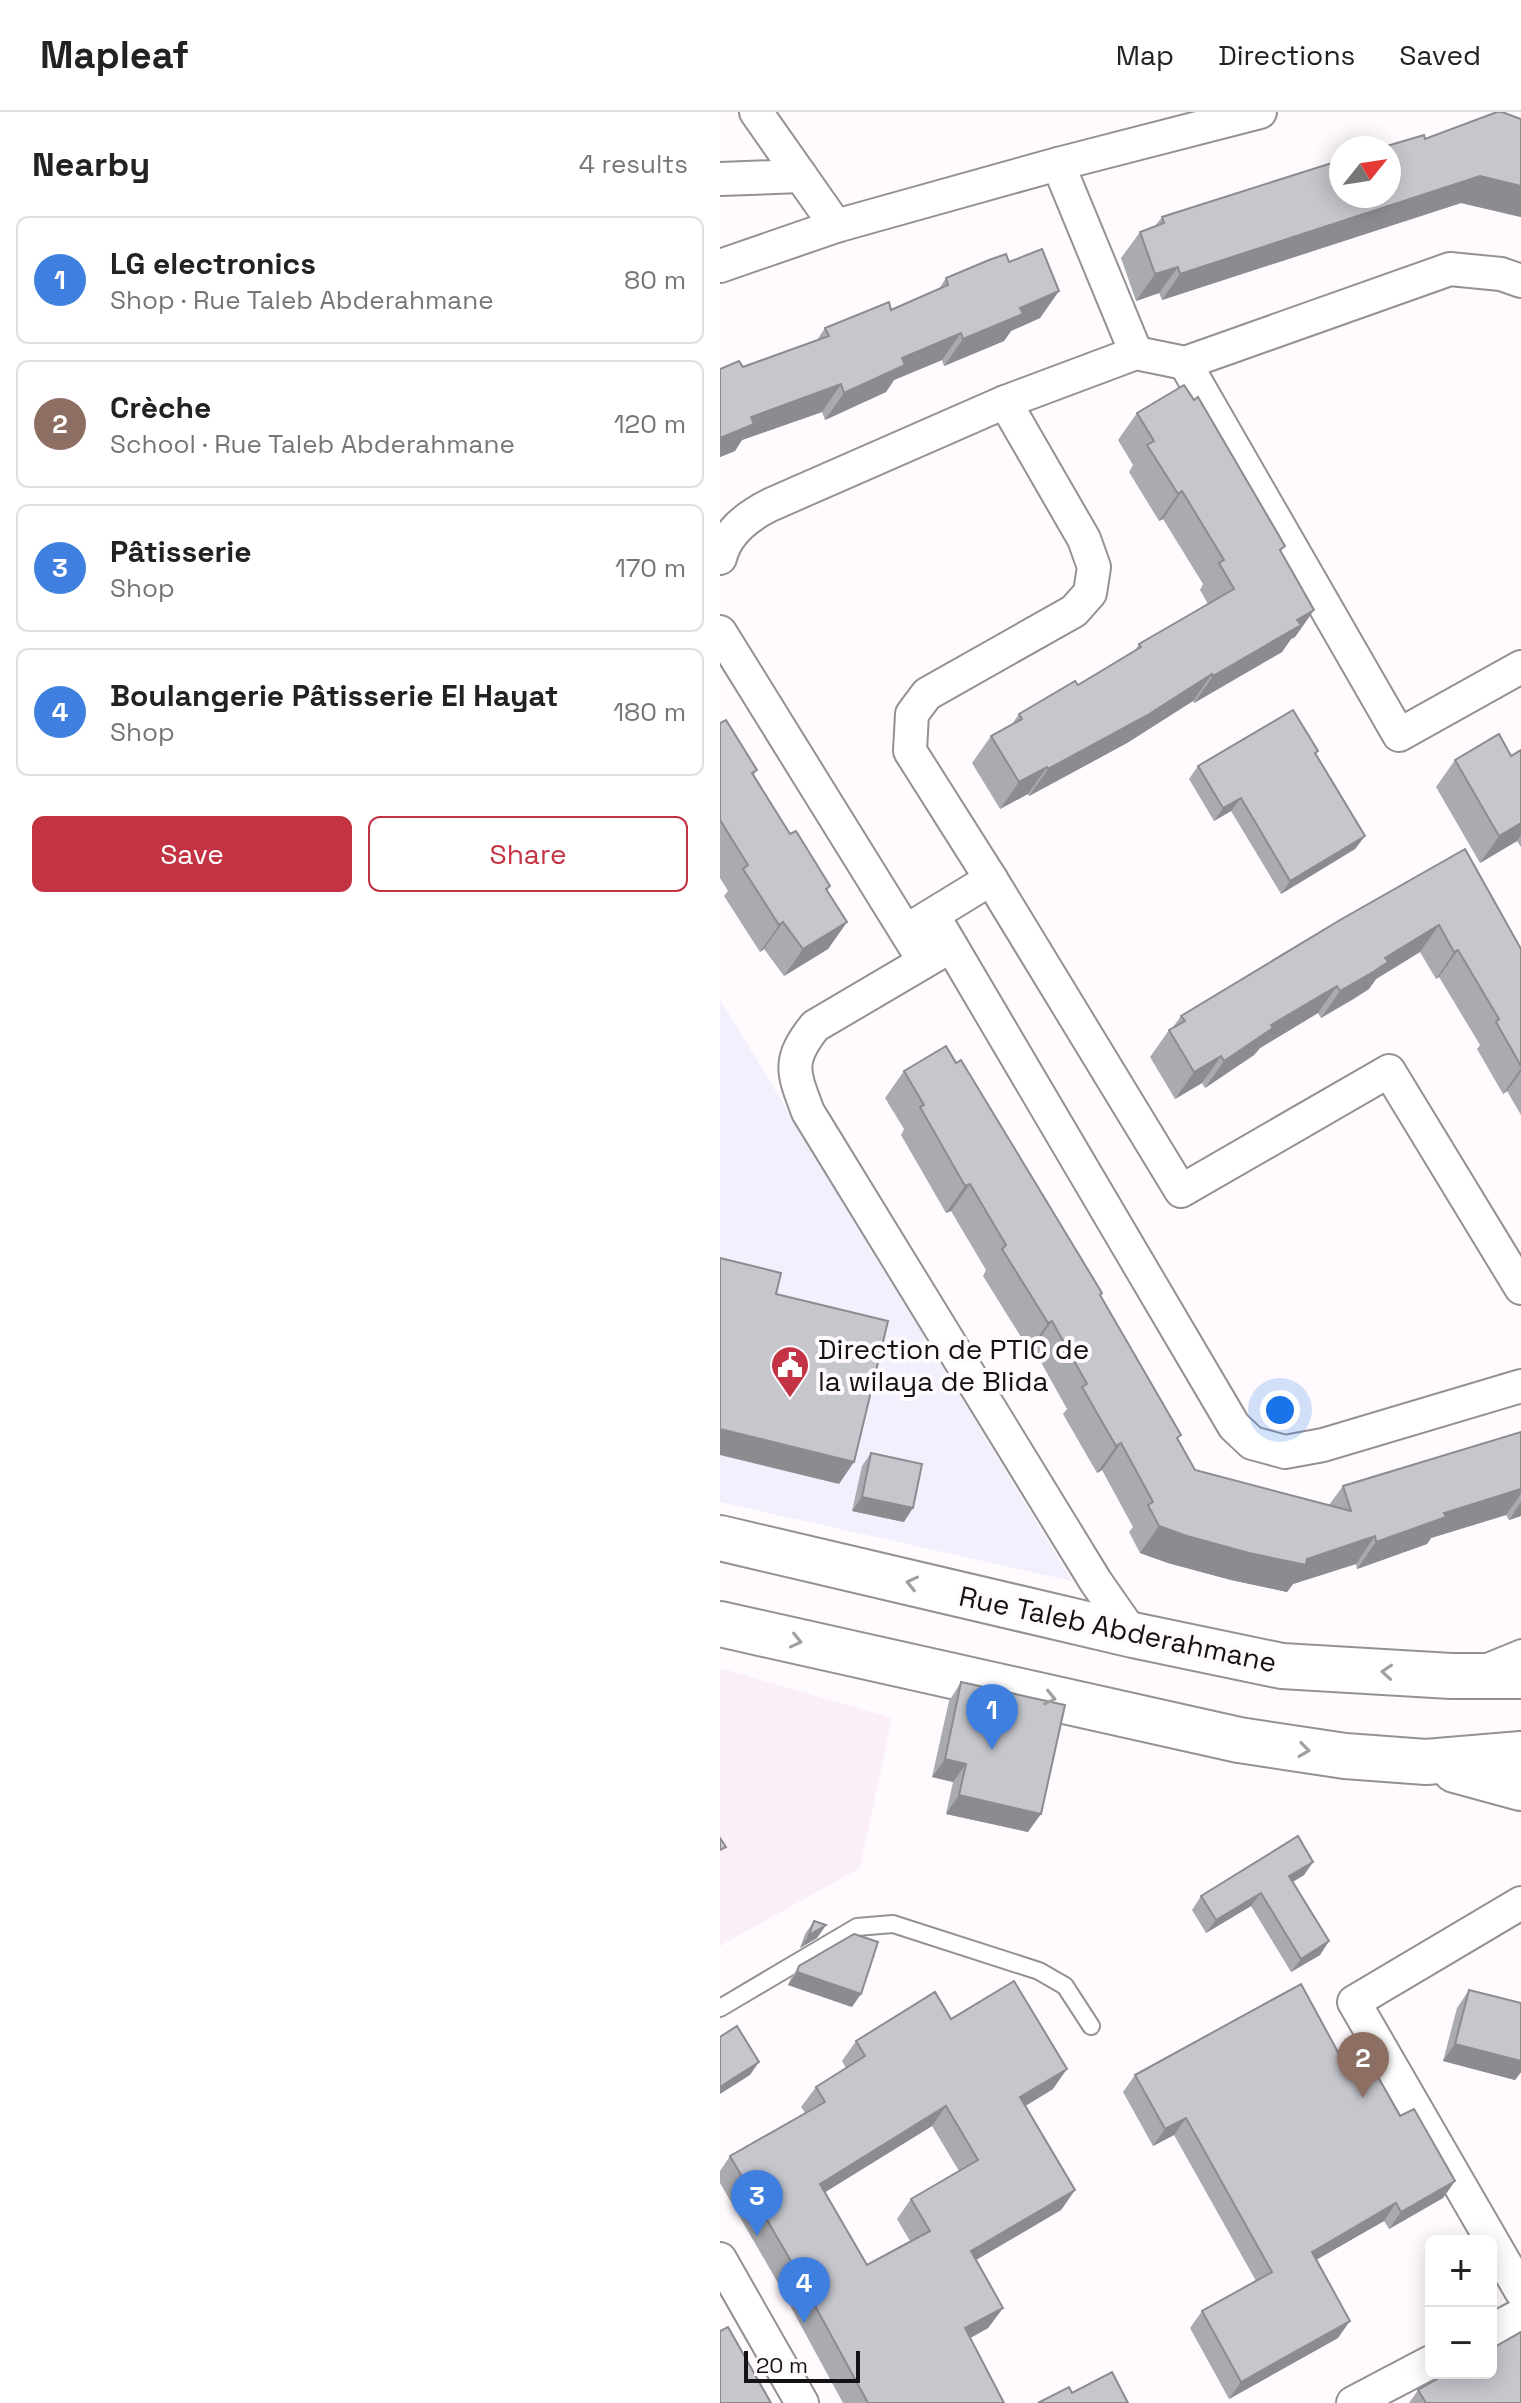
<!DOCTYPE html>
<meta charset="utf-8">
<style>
body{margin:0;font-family:"Space Grotesk",sans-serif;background:#f2f2f2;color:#222}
.controls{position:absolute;right:24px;bottom:24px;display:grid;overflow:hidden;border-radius:12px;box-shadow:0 4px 20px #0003}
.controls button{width:72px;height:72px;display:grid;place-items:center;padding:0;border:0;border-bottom:2px solid #e0e0e0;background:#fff;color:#222;font:40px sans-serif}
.compass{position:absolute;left:609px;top:24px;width:72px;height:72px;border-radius:50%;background:#fff;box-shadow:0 4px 20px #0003;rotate:60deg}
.scale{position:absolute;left:24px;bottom:20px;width:116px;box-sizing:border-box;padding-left:8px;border:4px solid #141214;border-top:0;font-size:22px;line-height:28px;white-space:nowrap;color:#141214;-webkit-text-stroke:6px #fffafe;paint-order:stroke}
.you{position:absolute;left:560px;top:1298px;width:28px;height:28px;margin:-20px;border:6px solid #fff;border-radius:50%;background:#1a73e8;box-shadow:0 0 0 12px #1a73e833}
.badge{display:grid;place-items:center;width:52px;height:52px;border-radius:50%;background:#c43343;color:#fff;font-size:26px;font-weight:700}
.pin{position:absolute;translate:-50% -66px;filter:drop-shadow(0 2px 4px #0008)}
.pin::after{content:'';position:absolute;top:42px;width:28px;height:24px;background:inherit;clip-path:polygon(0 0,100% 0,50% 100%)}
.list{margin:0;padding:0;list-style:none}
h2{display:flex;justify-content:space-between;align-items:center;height:104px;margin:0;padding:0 32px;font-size:34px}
h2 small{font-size:26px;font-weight:400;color:#767676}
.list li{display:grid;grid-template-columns:52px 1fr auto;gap:24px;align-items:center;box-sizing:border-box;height:128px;margin:0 16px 16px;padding:0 16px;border:2px solid #e0e0e0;border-radius:12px}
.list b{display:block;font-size:30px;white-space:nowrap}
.list p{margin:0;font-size:26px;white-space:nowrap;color:#767676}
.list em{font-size:26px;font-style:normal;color:#767676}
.actions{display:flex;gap:16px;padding:24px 32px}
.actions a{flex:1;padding:18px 0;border:2px solid #c43343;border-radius:12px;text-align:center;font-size:28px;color:#c43343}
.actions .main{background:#c43343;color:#fff}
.map{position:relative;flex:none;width:801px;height:2291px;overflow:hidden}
header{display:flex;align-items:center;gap:48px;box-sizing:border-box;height:112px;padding:0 40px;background:#fff;border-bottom:2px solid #e0e0e0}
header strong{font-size:38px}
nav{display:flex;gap:44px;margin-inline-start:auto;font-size:28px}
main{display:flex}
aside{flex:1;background:#fff}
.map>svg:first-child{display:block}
.commercial{fill:#f2f0fd}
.built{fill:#faeef9}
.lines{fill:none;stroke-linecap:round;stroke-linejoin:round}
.lane-casing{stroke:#969095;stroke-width:20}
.street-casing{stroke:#969095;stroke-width:36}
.secondary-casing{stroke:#969095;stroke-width:48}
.lane{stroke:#fff;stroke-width:16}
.street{stroke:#fff;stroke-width:32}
.secondary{stroke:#fff;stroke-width:44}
.wall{fill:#aaabb0;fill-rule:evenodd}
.shaded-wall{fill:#8b8b90}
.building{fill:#c6c7cd;stroke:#8b8b90;stroke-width:2;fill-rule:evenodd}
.oneway{stroke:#a1a0a1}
.labels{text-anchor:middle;stroke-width:8;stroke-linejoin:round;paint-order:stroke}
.poi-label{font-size:28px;fill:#141214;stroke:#fffafe;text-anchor:start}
.street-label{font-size:28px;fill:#141214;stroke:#fffafe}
</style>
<header>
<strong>Mapleaf</strong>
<nav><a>Map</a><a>Directions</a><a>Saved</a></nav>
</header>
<main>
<aside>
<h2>Nearby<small>4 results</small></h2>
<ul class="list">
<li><span class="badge" style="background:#3f7fe0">1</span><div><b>LG electronics</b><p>Shop · Rue Taleb Abderahmane</p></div><em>80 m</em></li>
<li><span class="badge" style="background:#8d6e63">2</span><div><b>Crèche</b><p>School · Rue Taleb Abderahmane</p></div><em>120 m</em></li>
<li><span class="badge" style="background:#3f7fe0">3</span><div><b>Pâtisserie</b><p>Shop</p></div><em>170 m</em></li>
<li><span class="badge" style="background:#3f7fe0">4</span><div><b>Boulangerie Pâtisserie El Hayat</b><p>Shop</p></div><em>180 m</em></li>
</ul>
<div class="actions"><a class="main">Save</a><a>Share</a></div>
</aside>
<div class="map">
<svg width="801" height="2291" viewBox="0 0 801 2291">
<rect width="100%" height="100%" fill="#fffafe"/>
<polygon class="commercial" points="0,887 352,1469 0,1390"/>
<polygon class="built" points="0,1556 172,1606 140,1756 0,1834"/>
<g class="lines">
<g class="lane-casing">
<g id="lane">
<polyline points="769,1549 801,1536"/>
<polyline points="0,1896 137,1815 173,1812 319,1859 345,1874 371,1914"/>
</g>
</g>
<g class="street-casing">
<g id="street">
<polyline points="36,0 116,114"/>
<polyline points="338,52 416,241"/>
<polyline points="0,67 81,64"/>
<polyline points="0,154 116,114 338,52 540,0"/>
<polyline points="465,251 730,157 781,162 801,169"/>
<polyline points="285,290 364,427 374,455 370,481 354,499 207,582 192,602 190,639 271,767 461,1079 669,959 801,1176"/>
<path d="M0,446C6,421 28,404 50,393L285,290L416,241L465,251L679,623L801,555"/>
<polyline points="0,520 204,849"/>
<polyline points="213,803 514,1314 532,1331 565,1340 603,1333 801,1274"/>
<polyline points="194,814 271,767"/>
<path d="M231,834L95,914C67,949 73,960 88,1000L376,1470L413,1523"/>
<polyline points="801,1791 634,1890 801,2179"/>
<polyline points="0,2147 82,2291"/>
<polyline points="771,2219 801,2203"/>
<polyline points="633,2291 711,2250"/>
</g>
</g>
<g class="secondary-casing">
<g id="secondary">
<polyline points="0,1426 413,1523 562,1554 731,1564 801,1564"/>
<polyline points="0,1512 519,1628 625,1644 706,1650 801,1642"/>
<polyline points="735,1658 801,1676"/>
</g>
</g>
<use href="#lane" class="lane"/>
<use href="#street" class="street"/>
<use href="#secondary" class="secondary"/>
</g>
<g class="wall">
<polygon points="801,7 801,105 741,91 442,188 439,181 416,189 401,146 420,120 435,114 442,105 705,27"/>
<polygon points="289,150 339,179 320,206 291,219 284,229 224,254 222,248 174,268 166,280 105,308 102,300 22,328 15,339 0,345 0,257 23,255 97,228 105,216 171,198 219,177 226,166"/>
<polygon points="417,301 561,440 594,498 575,525 571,527 562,540 474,591 473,589 407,631 309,684 308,682 280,697 252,651 271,624 292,612 299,602 358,573 414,540 419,532 488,492 480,478 483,472 443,407 439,409 409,360 413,353 398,328"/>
<polygon points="0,611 37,658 33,664 70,722 110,774 107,779 127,810 108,837 64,864 44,837 40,840 4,784 8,779 0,766"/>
<polygon points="801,638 801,735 797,729 760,751 716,675 735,648 791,644"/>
<polygon points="598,639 595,643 645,724 635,737 561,782 511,699 494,709 469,667 478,654"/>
<polygon points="745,737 801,837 801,1003 787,979 783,982 757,937 760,933 719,865 716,867 700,840 656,867 649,877 634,887 601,906 598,901 540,936 534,943 485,976 482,971 455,987 430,945 449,918 453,915 461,904"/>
<polygon points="184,959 381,1184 475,1358 609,1393 623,1374 801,1320 801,1404 789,1408 786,1403 711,1426 707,1432 637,1457 636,1452 573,1472 567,1480 511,1468 448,1451 420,1441 409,1420 413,1415 382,1358 377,1361 343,1302 347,1297 313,1236 309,1238 263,1164 266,1158 231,1099 226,1101 181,1023 184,1017 165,986"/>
<polygon points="151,1341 184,1410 132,1399 142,1354"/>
<polygon points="241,1570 308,1720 226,1702 233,1670 212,1665 229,1589"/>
<polygon points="593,1750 584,1763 573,1770 609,1829 600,1843 571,1860 531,1794 486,1821 472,1798 481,1784"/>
<polygon points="94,1809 106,1813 97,1826 80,1836 85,1822"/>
<polygon points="79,1854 132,1895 68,1873 70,1868"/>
<polygon points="749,1878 801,1949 801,1960 795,1968 723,1949 737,1896"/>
<path d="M231,1907L333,1977L305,1994L355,2078L341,2098L256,2148L283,2196L268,2216L250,2226L284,2291H123L54,2164L0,2071V2059L10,2044L86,2002L81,1995L96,1975L126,1956L122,1949L136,1929ZM212,2014L239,2059L191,2087L177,2107L190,2129L147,2153L105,2080Z"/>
<polygon points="619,1942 680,2004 735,2069 723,2086 669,2117 664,2109 596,2148 618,2226 509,2287 470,2216 482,2199 536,2169 454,2023 433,2034 403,1980 415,1963"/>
<polygon points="698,2278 801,2291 689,2291"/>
</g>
<g class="shaded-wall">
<polygon points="760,64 801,74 801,105 741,91 442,188 460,162"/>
<polygon points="458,155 439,181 416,189 435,162"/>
<polygon points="339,179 320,206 291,219 284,229 224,254 243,227 300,196"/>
<polygon points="241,221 222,248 174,268 166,280 105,308 124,281 182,246"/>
<polygon points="121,272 102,300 22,328 15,339 0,345 0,326 31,305"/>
<polygon points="462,379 443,407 439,409 458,382"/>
<polygon points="594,498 575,525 571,527 562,540 474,591 493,564 577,508"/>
<polygon points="492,562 473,589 407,631 309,684 328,657"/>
<polygon points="327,655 308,682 280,697 299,670"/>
<polygon points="521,686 511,699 494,709 503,696"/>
<polygon points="801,711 801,723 797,729 760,751 779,724"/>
<polygon points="645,724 635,737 561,782 570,769"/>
<polygon points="63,810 44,837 40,840 59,813"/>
<polygon points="127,810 108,837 64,864 83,837"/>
<polygon points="719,813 700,840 656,867 649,877 601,906 620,879 665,846"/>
<polygon points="738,838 719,865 716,867 734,840"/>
<polygon points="617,874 598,901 540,936 534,943 485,976 504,949 551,913"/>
<polygon points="501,944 482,971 455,987 474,960"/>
<polygon points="801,956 801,960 787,979 783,982"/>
<polygon points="250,1072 231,1099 226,1101 245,1074"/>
<polygon points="332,1209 313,1236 309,1238 328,1211"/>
<polygon points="0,1317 134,1350 119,1372 0,1343"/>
<polygon points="401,1331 382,1358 377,1361 396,1334"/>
<polygon points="801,1377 801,1382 786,1403 711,1426 707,1432 637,1457 656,1430 724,1401"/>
<polygon points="142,1385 193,1396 184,1410 132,1399"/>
<polygon points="801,1390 801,1404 789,1408"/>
<polygon points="439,1414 587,1447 655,1424 636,1452 573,1472 567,1480 511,1468 448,1451 420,1441"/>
<polygon points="225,1647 246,1652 233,1670 212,1665"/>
<polygon points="239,1683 321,1702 308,1720 226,1702"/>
<polygon points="593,1750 584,1763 560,1777 569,1764"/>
<polygon points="541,1781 531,1794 486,1821 496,1808"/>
<polygon points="106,1813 97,1826 80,1836 89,1823"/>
<polygon points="609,1829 600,1843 571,1860 581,1847"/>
<polygon points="77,1860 141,1882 132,1895 68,1873"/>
<polygon points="735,1932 801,1949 801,1960 795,1968 723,1949"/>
<polygon points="39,1950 30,1963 0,1982 0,1975"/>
<polygon points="347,1957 333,1977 286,2006 300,1985"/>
<polygon points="226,1994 212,2014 86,2092 100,2072"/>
<polygon points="466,2006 454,2023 433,2034 445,2017"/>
<polygon points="735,2069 723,2086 669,2117 681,2100"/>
<polygon points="355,2078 341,2098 237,2159 251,2139"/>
<polygon points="676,2091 664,2109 580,2157 592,2140"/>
<polygon points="283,2196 268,2216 231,2237 245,2216"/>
<polygon points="630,2209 618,2226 509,2287 521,2270"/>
</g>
<g class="building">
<polygon points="777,0 782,0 801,7 801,74 760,64 460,162 458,155 435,162 420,120 444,111 442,105 621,48 621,84 669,84 669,36 660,36 704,23 705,27"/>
<polygon points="322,137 339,179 300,196 303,202 243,227 241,221 182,246 185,253 124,281 121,272 31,305 34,312 0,326 0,257 19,249 23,255 109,224 105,216 169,190 171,198 228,173 226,166 269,148 286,142 289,150"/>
<polygon points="464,273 474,288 478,285 565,434 560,438 594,498 577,508 581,513 493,564 492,562 426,604 328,657 327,655 299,670 271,624 302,607 299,602 355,569 358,573 421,535 419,532 514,477 499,451 504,448 462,379 458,382 427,333 434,329 417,301"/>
<polygon points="573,598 598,639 595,641 645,724 570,769 521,686 503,696 478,654"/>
<polygon points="6,608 37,658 32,661 70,722 76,719 110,774 106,777 127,810 83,837 63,810 59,813 23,757 28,753 0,708 0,611"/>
<polygon points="779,622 791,644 801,638 801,711 779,724 735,648"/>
<polygon points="745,737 801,837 801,954 776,910 779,907 738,838 734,840 719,813 665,846 668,850 653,860 620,879 617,874 551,913 553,916 504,949 501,944 474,960 449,918 465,909 461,904 620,808"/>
<polygon points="226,934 236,951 241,948 382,1181 380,1183 461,1323 457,1326 475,1358 631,1399 623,1374 801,1320 801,1377 724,1401 726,1405 656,1430 655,1424 587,1447 586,1453 529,1441 467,1424 439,1414 428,1393 433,1390 401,1331 396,1334 362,1275 367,1272 332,1209 328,1211 282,1137 286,1133 250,1072 245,1074 200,995 204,993 184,959"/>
<polygon points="0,1146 61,1161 56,1182 168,1209 134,1350 0,1317"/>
<polygon points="151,1341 202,1352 193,1396 142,1385"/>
<polygon points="241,1570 345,1593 321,1702 239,1683 246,1652 225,1647"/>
<polygon points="578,1724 593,1750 569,1764 609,1829 581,1847 541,1781 496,1808 481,1784"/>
<polygon points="0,1726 6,1735 0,1738"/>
<polygon points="94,1809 106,1813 89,1823"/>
<polygon points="134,1822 158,1830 141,1882 77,1860 79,1854"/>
<path d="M294,1869L347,1957L300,1985L355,2078L251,2139L283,2196L245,2216L284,2291H148L68,2144L10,2044L105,1990L96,1975L145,1944L136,1929L215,1880L231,1907ZM226,1994L258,2048L191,2087L210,2119L147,2153L100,2072Z"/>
<polygon points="581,1872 619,1942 639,1931 680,2004 694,1997 735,2069 681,2100 676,2091 592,2140 630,2209 521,2270 482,2199 552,2160 466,2006 445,2017 415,1963"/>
<polygon points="749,1878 801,1891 801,1949 735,1932"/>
<polygon points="17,1914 39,1950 0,1975 0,1925"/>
<polygon points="8,2215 51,2291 0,2291 0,2219"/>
<polygon points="801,2220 801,2291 706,2291 698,2278 728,2261 771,2261 771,2237"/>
<polygon points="392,2260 408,2291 318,2291 349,2275 352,2281"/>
</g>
<defs><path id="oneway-chevron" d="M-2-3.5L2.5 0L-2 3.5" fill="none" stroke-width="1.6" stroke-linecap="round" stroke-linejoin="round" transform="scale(2)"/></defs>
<g class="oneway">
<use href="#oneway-chevron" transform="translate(192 1471) rotate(-167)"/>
<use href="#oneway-chevron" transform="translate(76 1529) rotate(13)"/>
<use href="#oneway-chevron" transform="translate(667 1560) rotate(-176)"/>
<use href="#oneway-chevron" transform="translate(330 1586) rotate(13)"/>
<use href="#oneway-chevron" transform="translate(584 1638) rotate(8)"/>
</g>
<defs>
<g id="civic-pin" transform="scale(2)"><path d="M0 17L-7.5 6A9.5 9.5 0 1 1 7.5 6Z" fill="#c43343" stroke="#fffafe"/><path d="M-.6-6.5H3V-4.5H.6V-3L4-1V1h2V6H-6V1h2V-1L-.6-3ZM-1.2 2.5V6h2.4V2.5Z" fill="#fff"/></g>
</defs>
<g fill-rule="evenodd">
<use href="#civic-pin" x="70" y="1253"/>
</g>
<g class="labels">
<g class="poi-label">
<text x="98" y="1247">Direction de PTIC de<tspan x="98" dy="32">la wilaya de Blida</tspan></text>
</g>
<g class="street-label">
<text transform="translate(398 1517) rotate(12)" y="10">Rue Taleb Abderahmane</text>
</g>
</g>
</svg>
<div class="controls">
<button>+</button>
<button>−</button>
</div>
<svg class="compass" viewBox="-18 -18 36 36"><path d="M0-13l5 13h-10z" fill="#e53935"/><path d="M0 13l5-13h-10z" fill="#767676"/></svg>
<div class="scale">20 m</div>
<div class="you"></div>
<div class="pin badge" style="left:272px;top:1638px;background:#3f7fe0">1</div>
<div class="pin badge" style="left:643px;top:1986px;background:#8d6e63">2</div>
<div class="pin badge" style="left:37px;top:2124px;background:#3f7fe0">3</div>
<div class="pin badge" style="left:84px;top:2211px;background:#3f7fe0">4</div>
</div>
</main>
